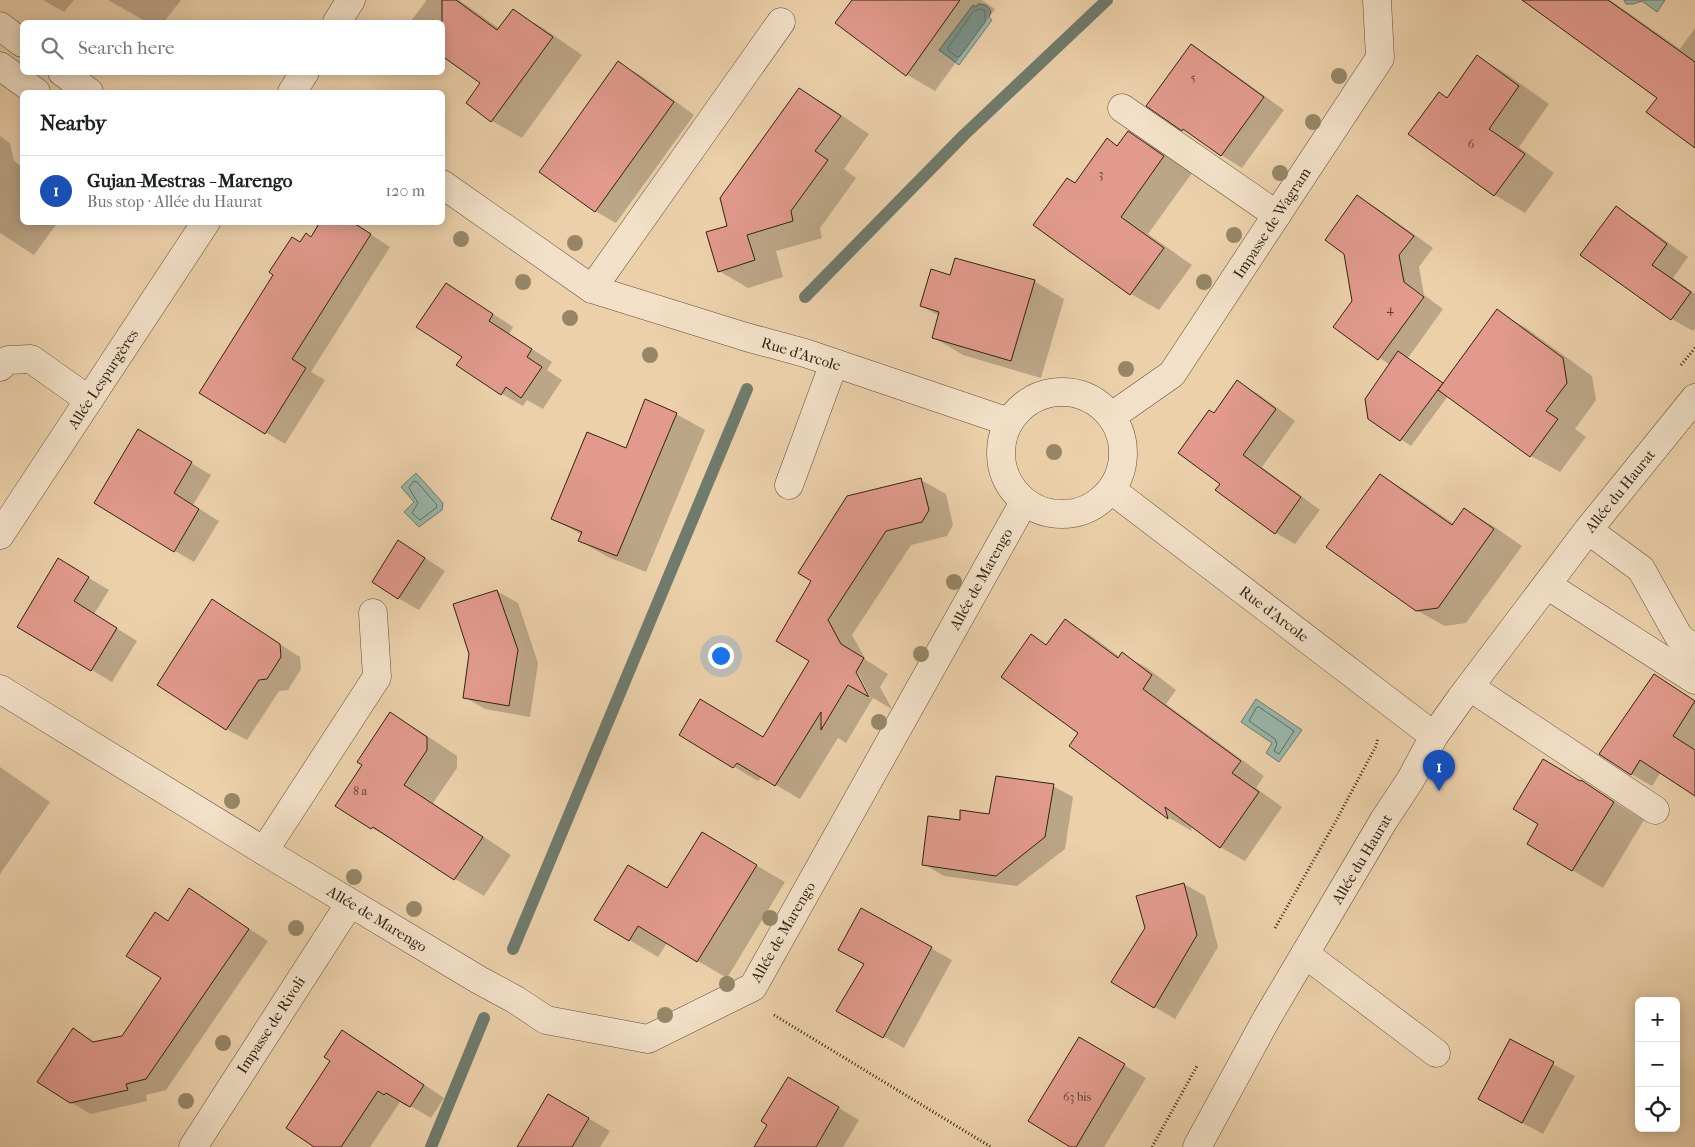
<!DOCTYPE html>
<meta charset="utf-8">
<style>
body{margin:0;font-family:"IM FELL French Canon",serif;background:#f6f6f6;color:#202124}
.controls{position:absolute;right:15px;bottom:15px;display:grid;overflow:hidden;border-radius:8px;box-shadow:0 2px 12px #0003}
.controls button{width:45px;height:45px;display:grid;place-items:center;padding:0;border:0;border-bottom:1px solid #e0e0e0;background:#fff;color:#202124;font:25px sans-serif}
.you{position:absolute;left:720px;top:655px;width:18px;height:18px;margin:-12px;border:4px solid #fff;border-radius:50%;background:#1a73e8;box-shadow:0 0 0 8px #1a73e833}
.badge{display:grid;place-items:center;width:32px;height:32px;border-radius:50%;background:#8f2418;color:#fff;font-size:16px;font-weight:700}
.pin{position:absolute;translate:-50% -41px;filter:drop-shadow(0 1px 2px #0008)}
.pin::after{content:'';position:absolute;top:26px;width:18px;height:15px;background:inherit;clip-path:polygon(0 0,100% 0,50% 100%)}
.list{margin:0;padding:0;list-style:none}
h2{display:flex;justify-content:space-between;align-items:center;height:65px;margin:0;padding:0 20px;font-size:21px}
h2 small{font-size:16px;font-weight:400;color:#757577}
.list li{display:grid;grid-template-columns:32px 1fr auto;gap:15px;align-items:center;box-sizing:border-box;height:70px;padding:0 20px;border-top:1px solid #e0e0e0}
.list b{display:block;font-size:19px;white-space:nowrap}
.list p{margin:0;font-size:16px;white-space:nowrap;color:#757577}
.list em{font-size:16px;font-style:normal;color:#757577}
.icon{flex:none;width:28px;height:28px;fill:none;stroke:currentColor;stroke-width:2;stroke-linecap:round;stroke-linejoin:round}
.map{position:relative;flex:none;width:1695px;height:1147px;overflow:hidden}
.search{position:absolute;background:#fff;box-shadow:0 2px 12px #0003;left:20px;top:20px;width:425px;height:55px;display:flex;align-items:center;gap:12px;box-sizing:border-box;padding:0 18px;border-radius:8px;color:#757577;font-size:19px}
.panel{position:absolute;background:#fff;box-shadow:0 2px 12px #0003;left:20px;top:90px;width:425px;height:135px;border-radius:8px}
.map>svg:first-child{display:block}
.water{fill:#98b6aa;stroke:#6f7b6d}
.shadow{fill:#0003;fill-rule:evenodd}
.lines{fill:none;stroke-linecap:round;stroke-linejoin:round}
.shore{stroke:#646c5e;stroke-width:1}
.stream{stroke:#6f7b6d;stroke-width:12}
.building{fill:#e19a8d;stroke:#312311}
.minor-casing{stroke:#604e37;stroke-width:29}
.path{stroke:#312311;stroke-width:3;stroke-dasharray:1 2.5;stroke-linecap:butt}
.minor{stroke:#f2e0c8;stroke-width:28}
.tree{fill:#968667}
.labels{text-anchor:middle;stroke-width:4;stroke-linejoin:round;paint-order:stroke}
.number-label{font-size:12px;fill:#5d4130}
.street-label{font-size:15px;fill:#312311;stroke:#f2e0c8}
</style>
<div class="map">
<svg width="1695" height="1147" viewBox="0 0 1695 1147">
<rect width="100%" height="100%" fill="#ebd0aa"/>
<filter id="stains"><feTurbulence type="fractalNoise" baseFrequency=".004" numOctaves="4"/><feColorMatrix values="0 0 0 0 .2 0 0 0 0 .09 0 0 0 0 .02 0 0 0 .5 -.17"/></filter>
<radialGradient id="worn" r=".72"><stop offset=".6" stop-color="#630" stop-opacity="0"/><stop offset="1" stop-color="#630" stop-opacity=".3"/></radialGradient>
<g class="water">
<polygon points="1624,0 1665,0 1657,12 1642,1 1633,4 1626,4"/>
<path d="M978,4C985,4 989,6 991,12L989,17L992,20L959,65L939,50L973,5L976,7Z"/>
<polygon points="416,473 443,503 442,510 419,527 404,512 414,502 401,487"/>
<polygon points="1256,699 1302,730 1279,762 1266,753 1272,743 1241,722"/>
</g>
<g class="shadow">
<polygon points="43,0 74,0 64,12"/>
<polygon points="108,0 181,0 164,22 147,22"/>
<polygon points="427,0 459,0 500,29 513,11 543,28 582,55 522,138 492,121 468,103 482,83 442,22 410,22"/>
<polygon points="853,0 982,0 995,9 935,91 906,74"/>
<polygon points="1524,0 1610,0 1680,49 1695,28 1695,146 1659,97"/>
<polygon points="1191,46 1212,58 1284,110 1242,168 1221,155 1148,105"/>
<polygon points="1478,57 1508,75 1549,104 1519,147 1554,173 1525,213 1495,195 1410,134 1448,99"/>
<polygon points="619,63 640,75 694,115 616,223 595,211"/>
<polygon points="799,89 828,106 869,134 844,169 856,178 820,228 822,238 776,251 783,277 748,288 719,271"/>
<polygon points="1128,132 1156,149 1192,173 1148,234 1192,265 1159,310 1131,294 1107,140 1118,146"/>
<polygon points="0,136 10,143 14,161 22,167 22,222 58,222 34,255 0,233"/>
<polygon points="1358,197 1377,208 1433,248 1419,267 1424,295 1443,309 1408,358 1444,384 1497,311 1526,328 1592,376 1596,400 1575,429 1586,437 1560,472 1531,456 1448,396 1411,446 1369,418 1390,365 1335,327 1353,301"/>
<polygon points="1616,208 1637,220 1688,257 1673,278 1695,294 1695,328 1693,331 1672,319 1582,255"/>
<polygon points="352,222 390,247 311,372 325,380 285,444 201,393 301,244"/>
<polygon points="951,276 1034,281 1064,299 1041,378 963,355 933,337 939,316 922,306"/>
<polygon points="467,297 513,327 509,334 552,362 547,370 562,380 543,409 527,400 523,406 502,394 458,364 463,356"/>
<polygon points="1237,382 1257,393 1295,421 1262,467 1320,510 1295,544 1276,533 1222,483 1214,414"/>
<polygon points="676,414 705,430 646,572 608,557 580,541 582,535 552,518 626,450"/>
<polygon points="158,443 211,475 193,505 219,521 194,562 175,551"/>
<polygon points="1380,475 1408,492 1454,524 1465,509 1493,526 1522,546 1466,623 1445,626 1416,610"/>
<path d="M921,480L946,494L953,525L947,536L911,545L852,635L866,660L888,674L880,687L892,709L873,698L846,743L838,738L800,799L762,777L758,781L680,735L764,738L810,660L778,641ZM854,666L871,698H868L852,667Z"/>
<polygon points="419,554 445,571 419,610 398,598"/>
<polygon points="79,572 109,590 94,614 137,641 112,682 19,627"/>
<polygon points="497,591 518,603 538,663 530,717 485,709 464,697"/>
<polygon points="213,601 300,657 301,669 288,690 279,691 247,740 226,729"/>
<polygon points="1065,621 1090,635 1120,657 1122,654 1147,668 1176,690 1166,704 1264,776 1256,788 1282,807 1245,861 1220,847 1190,824 1192,831 1169,818 1071,745 1080,733 1031,636 1047,645"/>
<polygon points="1655,675 1695,701 1695,747 1693,749 1695,750 1695,794 1661,772 1652,786 1631,774"/>
<polygon points="390,714 420,731 457,756 457,768 433,803 511,855 484,896 455,879 402,844 401,845 372,828 364,764"/>
<polygon points="0,767 50,802 0,874"/>
<polygon points="1581,781 1644,820 1603,888 1572,870"/>
<polygon points="1053,786 1073,797 1065,849 1017,886 944,876 924,864 961,822 990,816"/>
<polygon points="702,834 785,882 727,978 667,943 658,957 596,920 668,890"/>
<polygon points="1184,884 1205,896 1218,947 1175,1019 1113,982 1146,928"/>
<polygon points="190,890 268,941 166,1090 146,1095 147,1101 91,1114 70,1102 73,1030 95,1043 123,1037 163,978 156,913 169,921"/>
<polygon points="861,910 952,960 904,1048 838,1011 865,964"/>
<polygon points="342,1031 363,1043 444,1098 431,1118 407,1104 406,1106 400,1102 370,1147 317,1147 332,1060"/>
<polygon points="1080,1039 1146,1078 1104,1147 1072,1147"/>
<polygon points="1510,1041 1575,1076 1543,1134 1500,1111"/>
<polygon points="788,1078 859,1120 843,1147 755,1147 769,1125"/>
<polygon points="549,1095 610,1131 600,1147 528,1147"/>
</g>
<g class="lines">
<g class="shore">
<polygon points="981,9 985,11 985,22 960,56 957,57 948,50 948,48 973,12"/>
<polygon points="414,481 417,482 437,505 436,508 420,520 412,513 418,503 409,488"/>
<polygon points="1259,707 1294,731 1279,754 1274,751 1277,744 1275,739 1249,721 1256,708"/>
</g>
<g class="stream">
<polyline points="805,297 964,135 1107,0"/>
<polyline points="513,949 747,389"/>
<polyline points="431,1147 484,1018"/>
</g>
</g>
<g class="building">
<polygon points="442,0 456,0 497,30 513,9 553,37 491,122 466,103 480,83 442,56"/>
<polygon points="852,0 960,0 906,76 835,23"/>
<polygon points="1522,0 1608,0 1695,62 1695,148 1646,112 1657,98"/>
<polygon points="1191,44 1264,97 1221,156 1183,129 1182,131 1146,106"/>
<polygon points="1477,55 1519,86 1489,129 1525,154 1494,196 1408,134 1439,92 1447,98"/>
<polygon points="618,61 674,102 595,212 539,172"/>
<polygon points="799,88 841,116 815,151 828,160 791,211 793,221 747,235 755,260 718,272 706,232 727,226 720,198"/>
<polygon points="1128,131 1164,156 1121,217 1164,248 1130,295 1033,225 1067,178 1075,183 1107,138 1117,146"/>
<polygon points="1357,195 1414,236 1399,255 1404,282 1424,297 1378,360 1333,327 1352,301 1344,254 1325,240"/>
<polygon points="1616,206 1667,244 1652,265 1691,292 1671,320 1580,255"/>
<polygon points="320,222 352,222 371,234 292,359 306,368 265,434 199,393 273,275 269,272 292,237 300,242 306,233 311,237"/>
<polygon points="955,258 1035,280 1011,361 932,338 939,312 920,306 931,269 950,275"/>
<polygon points="446,283 493,314 489,321 532,349 527,357 542,367 521,398 506,387 501,395 456,365 462,357 416,327"/>
<polygon points="1497,309 1563,358 1567,383 1546,411 1558,419 1530,457 1438,390"/>
<polygon points="1398,351 1443,383 1400,441 1368,419 1365,399"/>
<polygon points="1237,380 1276,409 1243,455 1301,497 1275,534 1215,490 1220,484 1178,453 1209,410 1214,413"/>
<polygon points="645,399 677,413 617,556 578,541 582,532 551,519 587,432 626,448"/>
<polygon points="138,429 192,462 174,493 199,509 174,552 94,503"/>
<polygon points="1380,474 1452,525 1464,508 1494,529 1438,608 1416,611 1326,547"/>
<polygon points="921,478 929,510 922,522 886,531 828,620 841,644 864,658 856,672 869,697 848,685 821,730 821,712 775,786 737,763 733,768 679,735 700,699 763,737 809,661 776,641 811,581 798,573 847,496"/>
<polygon points="398,540 425,558 398,599 372,582"/>
<polygon points="58,558 89,577 74,601 117,628 91,671 17,627"/>
<polygon points="497,590 518,650 509,706 463,698 469,654 453,604"/>
<polygon points="212,599 280,644 281,657 267,679 259,680 226,730 157,685"/>
<polygon points="1065,619 1118,658 1122,652 1152,675 1143,689 1241,761 1232,773 1259,792 1220,848 1165,807 1168,819 1069,746 1078,733 1001,677 1031,634 1046,645"/>
<polygon points="1654,674 1695,701 1673,736 1695,750 1695,796 1640,760 1631,775 1599,754"/>
<polygon points="390,712 427,737 427,750 404,785 483,837 454,880 373,827 371,829 335,806 362,765 357,762"/>
<polygon points="1543,759 1580,781 1581,780 1614,802 1572,871 1527,844 1538,824 1513,809"/>
<polygon points="996,776 1054,784 1045,837 996,876 922,865 928,816 960,820 960,810 989,814"/>
<polygon points="702,832 757,865 697,962 638,926 629,941 594,920 628,865 667,888"/>
<polygon points="1184,883 1197,935 1154,1008 1111,982 1145,928 1136,896"/>
<polygon points="189,888 249,929 146,1079 126,1084 128,1090 70,1103 37,1082 73,1028 93,1042 122,1036 161,978 126,956 155,912 168,921"/>
<polygon points="861,908 932,947 883,1038 836,1011 864,964 838,950"/>
<polygon points="342,1030 424,1085 410,1107 386,1093 384,1095 378,1091 341,1147 314,1147 286,1128 330,1061 324,1057"/>
<polygon points="1079,1037 1125,1064 1076,1147 1070,1147 1028,1121"/>
<polygon points="1510,1039 1554,1062 1522,1123 1478,1099"/>
<polygon points="788,1077 839,1107 816,1147 754,1147 767,1125 761,1121"/>
<polygon points="548,1094 589,1118 572,1147 517,1147"/>
</g>
<g class="lines">
<g class="minor-casing">
<g id="minor">
<polyline points="337,22 351,0"/>
<polyline points="0,26 22,43"/>
<polyline points="0,66 36,92"/>
<polyline points="62,72 89,92"/>
<polyline points="292,92 305,72"/>
<polyline points="1122,108 1277,215"/>
<polyline points="442,184 592,289 746,337 805,353 1009,422"/>
<polyline points="592,289 781,22"/>
<polyline points="0,367 8,360 31,359 89,400"/>
<circle cx="1062" cy="453" r="61"/>
<polyline points="1112,416 1172,374 1380,58 1377,0"/>
<polyline points="789,485 834,363"/>
<polyline points="1113,491 1434,736"/>
<polyline points="1588,530 1641,569 1679,637 1695,649"/>
<polyline points="0,535 206,222"/>
<polyline points="1547,585 1695,680"/>
<polyline points="1470,687 1655,810"/>
<polyline points="0,689 264,851 479,980 516,1000 546,1020 648,1039 753,987 1024,502"/>
<polyline points="264,851 377,677 373,613"/>
<polyline points="1305,954 1436,1053"/>
<polyline points="193,1147 350,903"/>
<polyline points="1197,1147 1267,1018 1384,820 1411,779 1434,736 1461,698 1588,530 1695,398"/>
</g>
</g>
<g class="path">
<polyline points="1681,365 1695,348"/>
<polyline points="1275,928 1337,819 1376,746 1378,738"/>
<polyline points="774,1015 991,1147"/>
<polyline points="1152,1147 1197,1066"/>
</g>
<use href="#minor" class="minor"/>
</g>
<g class="tree">
<circle cx="1339" cy="76" r="8"/>
<circle cx="1313" cy="122" r="8"/>
<circle cx="1280" cy="173" r="8"/>
<circle cx="1234" cy="235" r="8"/>
<circle cx="461" cy="239" r="8"/>
<circle cx="575" cy="243" r="8"/>
<circle cx="523" cy="282" r="8"/>
<circle cx="1204" cy="282" r="8"/>
<circle cx="570" cy="318" r="8"/>
<circle cx="650" cy="355" r="8"/>
<circle cx="1126" cy="369" r="8"/>
<circle cx="1054" cy="452" r="8"/>
<circle cx="954" cy="582" r="8"/>
<circle cx="921" cy="654" r="8"/>
<circle cx="879" cy="722" r="8"/>
<circle cx="232" cy="801" r="8"/>
<circle cx="354" cy="877" r="8"/>
<circle cx="414" cy="909" r="8"/>
<circle cx="770" cy="918" r="8"/>
<circle cx="296" cy="928" r="8"/>
<circle cx="727" cy="984" r="8"/>
<circle cx="665" cy="1015" r="8"/>
<circle cx="223" cy="1043" r="8"/>
<circle cx="186" cy="1101" r="8"/>
</g>
<g class="labels">
<g class="number-label">
<text x="1193" y="82">5</text>
<text x="1471" y="148">6</text>
<text x="1101" y="178">3</text>
<text x="1390" y="313">4</text>
<text x="360" y="795">8 a</text>
<text x="1077" y="1101">63 bis</text>
</g>
<g class="street-label">
<text transform="translate(1272 223) rotate(-57)" y="5">Impasse de Wagram</text>
<text transform="translate(801 354) rotate(17)" y="5">Rue d'Arcole</text>
<text transform="translate(103 379) rotate(-57)" y="5">Allée Lespurgères</text>
<text transform="translate(1620 491) rotate(-51)" y="5">Allée du Haurat</text>
<text transform="translate(981 579) rotate(-61)" y="5">Allée de Marengo</text>
<text transform="translate(1274 614) rotate(37)" y="5">Rue d'Arcole</text>
<text transform="translate(1362 859) rotate(-59)" y="5">Allée du Haurat</text>
<text transform="translate(377 919) rotate(31)" y="5">Allée de Marengo</text>
<text transform="translate(783 932) rotate(-60)" y="5">Allée de Marengo</text>
<text transform="translate(271 1025) rotate(-57)" y="5">Impasse de Rivoli</text>
</g>
</g>
<rect width="100%" height="100%" filter="url(#stains)"/>
<rect width="100%" height="100%" fill="url(#worn)"/>
</svg>
<div class="controls">
<button>+</button>
<button>−</button>
<button><svg class="icon" aria-label="locate" viewBox="0 0 24 24"><circle cx="12" cy="12" r="6"/><path d="M12 2v4M12 18v4M2 12h4M18 12h4"/></svg></button>
</div>
<div class="you"></div>
<div class="pin badge" style="left:1439px;top:791px;background:#1a4fb4">1</div>
<div class="search"><svg class="icon" aria-label="search" viewBox="0 0 24 24"><circle cx="10" cy="10" r="6"/><path d="M15 15l6 6"/></svg>Search here</div>
<section class="panel">
<h2>Nearby<small></small></h2>
<ul class="list">
<li><span class="badge" style="background:#1a4fb4">1</span><div><b>Gujan-Mestras - Marengo</b><p>Bus stop · Allée du Haurat</p></div><em>120 m</em></li>
</ul>
</section>
</div>
